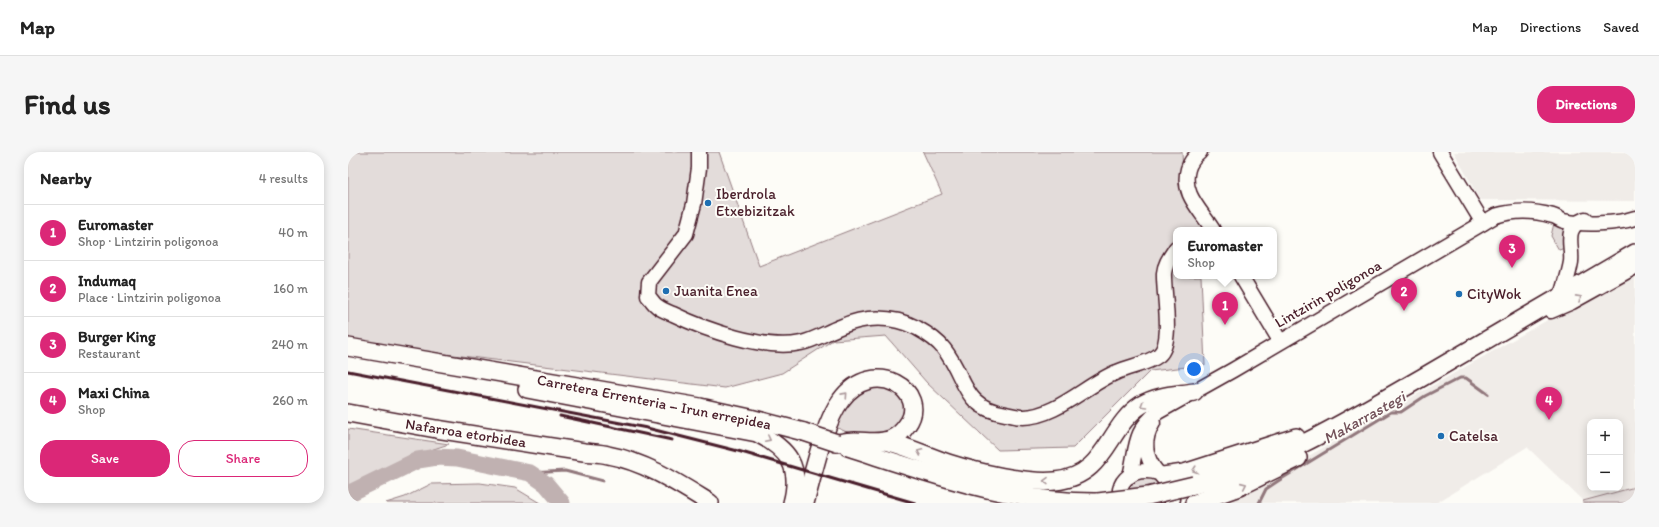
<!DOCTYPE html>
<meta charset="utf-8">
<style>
body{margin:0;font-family:Itim,sans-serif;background:#f6f6f6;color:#222}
.controls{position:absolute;right:12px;bottom:12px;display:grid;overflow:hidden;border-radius:8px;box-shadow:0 2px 10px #0003}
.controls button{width:36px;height:36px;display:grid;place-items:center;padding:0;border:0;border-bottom:1px solid #e0e0e0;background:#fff;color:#222;font:20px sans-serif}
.you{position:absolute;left:846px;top:217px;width:14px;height:14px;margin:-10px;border:3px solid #fff;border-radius:50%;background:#1a73e8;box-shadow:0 0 0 6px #1a73e833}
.badge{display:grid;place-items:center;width:26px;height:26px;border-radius:50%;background:#db2777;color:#fff;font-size:13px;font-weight:700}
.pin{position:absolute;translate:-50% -33px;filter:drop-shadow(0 1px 2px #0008)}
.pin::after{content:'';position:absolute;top:21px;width:14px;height:12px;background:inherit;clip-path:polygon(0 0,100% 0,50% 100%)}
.popup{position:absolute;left:825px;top:75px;width:104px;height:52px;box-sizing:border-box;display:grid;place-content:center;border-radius:8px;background:#fff;filter:drop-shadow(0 1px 3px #0005);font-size:13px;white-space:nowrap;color:#767676}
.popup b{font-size:15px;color:#222}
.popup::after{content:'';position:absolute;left:50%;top:100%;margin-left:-8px;border:8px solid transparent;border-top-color:#fff}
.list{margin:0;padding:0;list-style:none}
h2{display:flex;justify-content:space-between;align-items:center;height:52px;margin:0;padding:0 16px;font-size:17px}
h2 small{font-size:13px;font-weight:400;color:#767676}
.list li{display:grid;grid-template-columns:26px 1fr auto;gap:12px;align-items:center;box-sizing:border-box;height:56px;padding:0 16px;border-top:1px solid #e0e0e0}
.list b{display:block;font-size:15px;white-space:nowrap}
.list p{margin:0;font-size:13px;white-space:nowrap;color:#767676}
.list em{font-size:13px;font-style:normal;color:#767676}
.actions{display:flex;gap:8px;padding:12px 16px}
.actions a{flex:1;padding:9px 0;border:1px solid #db2777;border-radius:16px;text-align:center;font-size:14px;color:#db2777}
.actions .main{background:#db2777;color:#fff}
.map{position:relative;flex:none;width:1287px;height:351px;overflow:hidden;border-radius:16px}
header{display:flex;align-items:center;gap:24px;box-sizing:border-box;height:56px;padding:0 20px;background:#fff;border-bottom:1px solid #e0e0e0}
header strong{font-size:19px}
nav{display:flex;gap:22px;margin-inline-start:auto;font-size:14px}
.intro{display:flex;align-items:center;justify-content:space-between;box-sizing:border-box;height:96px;padding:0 24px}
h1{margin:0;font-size:28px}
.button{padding:10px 18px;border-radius:16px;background:#db2777;color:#fff;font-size:14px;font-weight:700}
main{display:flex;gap:24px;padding:0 24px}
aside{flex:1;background:#fff;border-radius:16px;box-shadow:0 2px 10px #0003}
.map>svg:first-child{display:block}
.built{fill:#f0ece8;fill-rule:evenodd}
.green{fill:#e3dcda;stroke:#967e82}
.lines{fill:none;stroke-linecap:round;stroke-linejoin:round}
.stream{stroke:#91777b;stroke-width:3}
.river{stroke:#c0b1b1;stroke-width:17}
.minor-casing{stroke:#4a1f2b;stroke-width:17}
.major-casing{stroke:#4a1f2b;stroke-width:20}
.minor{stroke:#fdfcf7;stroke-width:14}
.major{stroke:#fdfcf7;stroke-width:17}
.rail{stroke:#4a1f2b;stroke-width:3}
.major-bridge-casing{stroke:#4a1f2b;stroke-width:20;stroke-linecap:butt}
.major-bridge{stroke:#fdfcf7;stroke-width:17}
.oneway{stroke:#ac999b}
.poi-dot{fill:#1f6fb2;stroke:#fdfcf7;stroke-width:1.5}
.labels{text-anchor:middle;stroke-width:4;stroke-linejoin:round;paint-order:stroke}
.poi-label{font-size:15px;fill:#4a1f2b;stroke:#fdfcf7;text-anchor:start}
.street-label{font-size:15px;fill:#4a1f2b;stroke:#fdfcf7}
.water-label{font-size:16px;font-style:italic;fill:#73525a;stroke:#fdfcf7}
</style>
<header>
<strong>Map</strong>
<nav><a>Map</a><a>Directions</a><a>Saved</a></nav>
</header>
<div class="intro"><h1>Find us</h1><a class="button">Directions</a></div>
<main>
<aside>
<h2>Nearby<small>4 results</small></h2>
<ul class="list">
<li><span class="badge">1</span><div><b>Euromaster</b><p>Shop · Lintzirin poligonoa</p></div><em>40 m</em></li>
<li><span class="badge">2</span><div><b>Indumaq</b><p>Place · Lintzirin poligonoa</p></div><em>160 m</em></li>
<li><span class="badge">3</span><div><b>Burger King</b><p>Restaurant</p></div><em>240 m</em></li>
<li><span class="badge">4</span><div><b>Maxi China</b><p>Shop</p></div><em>260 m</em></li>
</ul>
<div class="actions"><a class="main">Save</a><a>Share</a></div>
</aside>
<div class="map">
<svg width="1287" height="351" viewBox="0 0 1287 351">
<rect width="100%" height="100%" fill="#fdfcf7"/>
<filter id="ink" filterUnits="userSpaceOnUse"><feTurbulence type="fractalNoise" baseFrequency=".025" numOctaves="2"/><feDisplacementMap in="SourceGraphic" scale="8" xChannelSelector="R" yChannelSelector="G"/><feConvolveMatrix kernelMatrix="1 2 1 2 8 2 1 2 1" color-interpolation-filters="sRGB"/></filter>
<g filter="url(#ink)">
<g class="built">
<polygon points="1106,0 1287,0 1287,49 1132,48"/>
<path d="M1287,122V335L1235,349L1179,295L1088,351H872L922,326L1233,149ZM1242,270H1272V336H1242Z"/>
</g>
<g class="green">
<polygon points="0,0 371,0 411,114 594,42 575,0 834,0 836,44 859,78 828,78 828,124 853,124 857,213 802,219 725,296 650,298 579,231 538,184 485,188 434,221 377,236 56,197 0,186"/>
<polygon points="1206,71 1223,73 1217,96 1211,98 1203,84"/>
<polygon points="521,234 534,234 544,238 552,245 556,254 555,267 549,276 538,282 501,281 485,274 500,249"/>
<polygon points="0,277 101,292 64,304 0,335"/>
<path d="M797,325C811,328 820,334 816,351H781C779,336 781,329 797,325Z"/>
<polygon points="132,331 167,336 192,351 38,351 57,345 83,332"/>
<polygon points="1287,335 1287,351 1235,351 1235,349"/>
</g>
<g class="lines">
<g class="stream">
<polyline points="182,321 217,319 255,329"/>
<polyline points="911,351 918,337 930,329 1043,260 1053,260 1077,244 1112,226 1118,226 1140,242"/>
</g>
<polyline class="river" points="0,342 70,308 89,305 109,306 182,321 198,332 214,351"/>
<g class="minor-casing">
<g id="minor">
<path d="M351,0V16L346,52L338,82L301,130L300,144C303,147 306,152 309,154C314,158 320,160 325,162C358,178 417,199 453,191C467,188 479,180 492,175C516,164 544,163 569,176C578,181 590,189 596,197C619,226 613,255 658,262C663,263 669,265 675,265C708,265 739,232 769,220C782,214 800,212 811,203C826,190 815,141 816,121C817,111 823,104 828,96"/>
<path d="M852,0C846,5 842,10 840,17C833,42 853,58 865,78"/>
<polyline points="1092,0 1135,71"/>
<polyline points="893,124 932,189"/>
<path d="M1214,144C1217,133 1221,122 1223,110C1225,93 1214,76 1237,67"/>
<polyline points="1203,159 1224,150 1287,115"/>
<path d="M805,271C794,288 797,306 809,320"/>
<path d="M782,324C789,297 785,279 810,260L885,218L1147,64C1167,58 1184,58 1205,64C1209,65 1212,68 1216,69C1234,73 1270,72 1287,66"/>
<path d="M773,351C761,308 836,309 824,351"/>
</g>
</g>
<g class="major-casing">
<g id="major">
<polyline points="0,195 352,255 402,266 456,280"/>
<path d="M179,237L409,281C440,297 454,314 444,351"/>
<path d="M0,261L88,277L236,300C244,301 253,301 260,303C298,310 331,332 362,351"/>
<path d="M537,289C559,294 579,304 600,311C628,320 679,332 707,329C759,324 759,275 793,253C809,243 828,243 846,240"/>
<path d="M500,295C584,322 661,351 750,350"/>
<polyline points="815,324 836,321 948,285"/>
<path d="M846,333C931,311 1000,268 1075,225C1146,184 1216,142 1287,101"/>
<path d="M457,351C465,323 476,270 493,248C526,203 583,240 559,273C555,279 550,284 543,287C532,292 519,289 507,289C501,289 495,290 489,291"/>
<polyline points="846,351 891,335 950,306"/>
</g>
</g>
<use href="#minor" class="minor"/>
<use href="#major" class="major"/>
<g class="rail">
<polyline points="0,219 299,276 390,299 567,351"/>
<polyline points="212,264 324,288"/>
</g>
<g class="major-bridge-casing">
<g id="major-bridge">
<polyline points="456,280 489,291"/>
<polyline points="750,350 800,344 846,333"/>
</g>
</g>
<use href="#major-bridge" class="major-bridge"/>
</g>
<defs><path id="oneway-chevron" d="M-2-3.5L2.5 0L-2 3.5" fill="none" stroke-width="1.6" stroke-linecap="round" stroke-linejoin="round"/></defs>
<g class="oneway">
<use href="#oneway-chevron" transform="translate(1231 146) rotate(-29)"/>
<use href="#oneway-chevron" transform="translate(497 243) rotate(-48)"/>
<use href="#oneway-chevron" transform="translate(795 253) rotate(149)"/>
<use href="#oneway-chevron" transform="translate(420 287) rotate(27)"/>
<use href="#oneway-chevron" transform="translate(572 300) rotate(-157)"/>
<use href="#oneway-chevron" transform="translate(847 318) rotate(163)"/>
<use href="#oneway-chevron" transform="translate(698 329) rotate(-179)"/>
<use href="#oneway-chevron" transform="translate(896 333) rotate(-24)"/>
</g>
</g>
<g class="poi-dot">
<circle cx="360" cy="51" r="4"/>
<circle cx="318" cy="139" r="4"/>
<circle cx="1111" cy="142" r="4"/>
<circle cx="1093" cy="284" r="4"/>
</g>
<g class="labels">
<g class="poi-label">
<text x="368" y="47">Iberdrola<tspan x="368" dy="17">Etxebizitzak</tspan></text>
<text x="326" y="144">Juanita Enea</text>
<text x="1119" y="147">CityWok</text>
<text x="1101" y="289">Catelsa</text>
</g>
<g class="street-label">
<text transform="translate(980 142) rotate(-30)" y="5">Lintzirin poligonoa</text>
<text transform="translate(306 250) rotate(11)" y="5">Carretera Errenteria – Irun errepidea</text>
<text transform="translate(118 281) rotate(9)" y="5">Nafarroa etorbidea</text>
</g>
<g class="water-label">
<text transform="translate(1016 265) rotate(-29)" y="6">Makarrastegi</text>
</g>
</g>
</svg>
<div class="controls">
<button>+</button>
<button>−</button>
</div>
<div class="you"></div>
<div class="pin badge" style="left:877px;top:173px">1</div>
<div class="popup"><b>Euromaster</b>Shop</div>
<div class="pin badge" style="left:1056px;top:159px">2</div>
<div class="pin badge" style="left:1164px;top:116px">3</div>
<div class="pin badge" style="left:1201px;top:268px">4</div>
</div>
</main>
